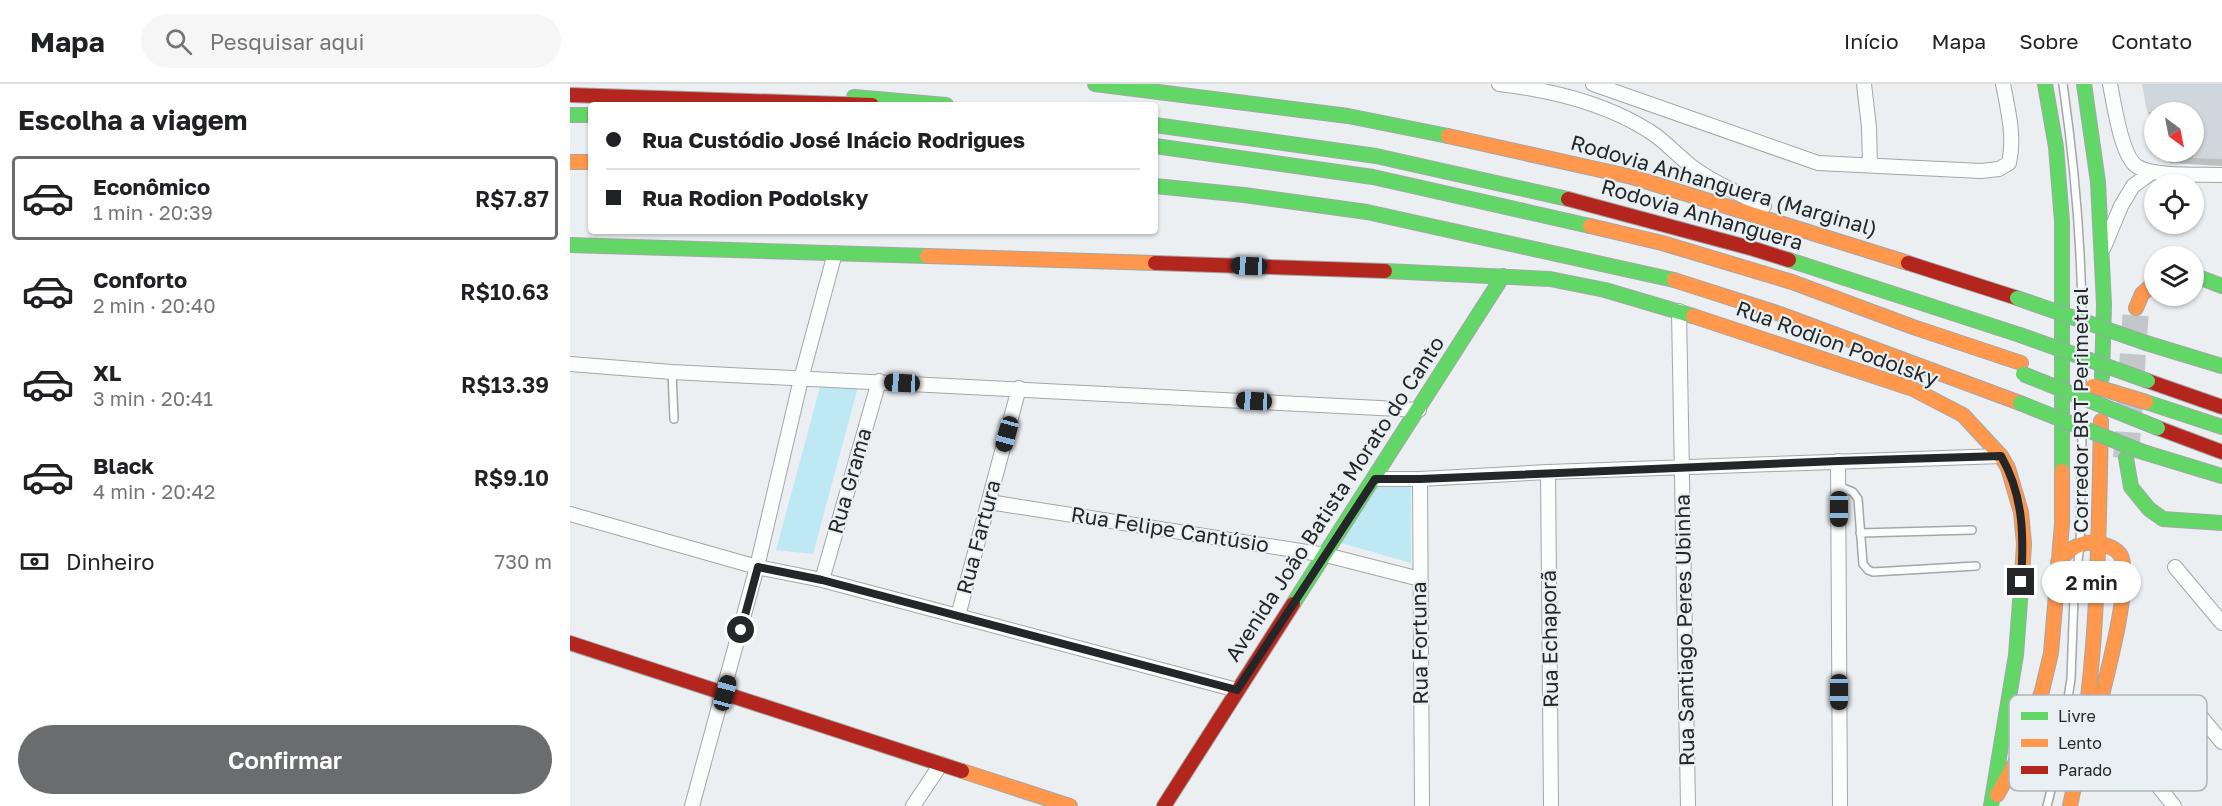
<!DOCTYPE html>
<html lang="pt">
<meta charset="utf-8">
<style>
:root{--surface:#fff;--page:#f6f6f6;--text:#202124;--muted:#757577;--line:#e0e0e0;--accent:#6a6c6e}
body{margin:0;font-family:"Golos Text",sans-serif;background:var(--page);color:var(--text);height:100vh;display:flex;flex-direction:column;font-size:22px;white-space:nowrap}
*{box-sizing:border-box;margin:0}
p{font-size:20px;color:var(--muted)}
.icon{flex:none;width:33px;height:33px;fill:none;stroke:currentColor;stroke-width:2;stroke-linecap:round;stroke-linejoin:round}
.map{position:relative;flex:1;overflow:hidden}
.side{display:flex;flex-direction:column;background:var(--surface);width:570px}
.side>*{flex:none}
.top-card{position:absolute;left:18px;top:18px;width:570px;height:132px;border-radius:6px;box-shadow:0 2px 4px #0004;display:grid;align-content:center;height:132px;padding:0 18px;background:var(--surface)}
.needle{width:39px;rotate:148deg}
.controls{position:absolute;left:1574px;top:18px;display:grid;gap:12px}
.controls a{display:grid;place-items:center;width:60px;height:60px;border-radius:50%;background:var(--surface);box-shadow:0 2px 4px #0004;font-size:30px}
.end{position:absolute;width:27px;height:27px;margin:-14px;border:8px solid #242627;background:#fff;box-shadow:0 0 0 3px #fff}
.from{border-radius:50%}
.bubble{position:absolute;height:42px;border-radius:21px;background:var(--surface);box-shadow:0 2px 4px #0004;font-size:20px;font-weight:600;line-height:42px;text-align:center}
.car{position:absolute;width:18px;height:36px;margin:-18px -9px;border-radius:8px;box-shadow:0 0 4px 2px #0007;background:linear-gradient(#222 24%,#8ab4d8 0 40%,#222 0 76%,#8ab4d8 0 86%,#222 0)}
.top-card b{display:flex;align-items:center;gap:21px;height:57px;font-size:22px}
.top-card b+b{border-top:2px solid var(--line)}
.top-card i{width:15px;height:15px;background:var(--text)}
ul{padding:0;list-style:none}
li{display:flex;align-items:center;gap:18px;height:84px;margin:0 12px 9px;padding:0 6px;border:3px solid transparent;border-radius:6px}
li div{flex:1}
li b{display:block;font-size:22px}
li em{font-style:normal;font-weight:600}
li.selected{border-color:var(--accent)}
li>.icon{width:54px;height:54px;stroke-width:1.5}
h2{padding:0 18px;font-size:27px;line-height:72px}
.pay{display:flex;align-items:center;gap:15px;height:66px;padding:0 18px;font-size:22px}
.pay p{margin-inline-start:auto}
.action{display:flex;gap:12px;margin-top:auto;padding:12px 18px}
.action a{flex:1;height:69px;border-radius:36px;background:var(--accent);color:#fff;font-size:24px;font-weight:600;line-height:69px;text-align:center}
header{display:flex;align-items:center;gap:36px;box-sizing:border-box;height:84px;padding:0 30px;background:var(--surface);border-bottom:2px solid var(--line)}
header strong{font-size:28px}
nav{display:flex;gap:33px;margin-inline-start:auto;font-size:21px}
.search{width:420px;height:54px;background:var(--page);display:flex;align-items:center;gap:15px;box-sizing:border-box;padding:0 21px;border-radius:33px;color:var(--muted);font-size:22px}
main{display:flex;flex:1;min-height:0}
.map>svg:first-child{display:block}
.green{fill:#bfe8f5}
.shadow{fill:#0003}
.building{fill:#d0d7dc}
.lines{fill:none;stroke-linecap:round;stroke-linejoin:round}
.highway-tunnel{stroke:#c3c7c9;stroke-width:26;stroke-dasharray:26 13;stroke-linecap:butt}
.lane-casing{stroke:#a4a6a7;stroke-width:10}
.street-casing{stroke:#a4a6a7;stroke-width:16}
.fast-casing{stroke:#a4a6a7;stroke-width:16}
.slow-casing{stroke:#a4a6a7;stroke-width:16}
.jam-casing{stroke:#a4a6a7;stroke-width:16}
.lane{stroke:#fcfdfd;stroke-width:7}
.street{stroke:#fcfdfd;stroke-width:14}
.fast{stroke:#63d668;stroke-width:14}
.slow{stroke:#ff974d;stroke-width:14}
.jam{stroke:#b3261e;stroke-width:14}
.fast-bridge-casing{stroke:#98a8a9;stroke-width:16;stroke-linecap:butt}
.slow-bridge-casing{stroke:#98a8a9;stroke-width:16;stroke-linecap:butt}
.fast-bridge{stroke:#63d668;stroke-width:14}
.slow-bridge{stroke:#ff974d;stroke-width:14}
.route{stroke:#242627;stroke-width:8}
.labels{text-anchor:middle;stroke-width:4.5;stroke-linejoin:round;paint-order:stroke}
.street-label{font-size:21px;fill:#242627;stroke:#e9f0f3}
.key{fill:#e9f0f3;stroke:#aeb3b6;stroke-width:1.5}
.key-label{font-size:16px;fill:#242627}
</style>
<header>
<strong>Mapa</strong>
<div class="search"><svg class="icon" aria-label="search" viewBox="0 0 24 24"><circle cx="10" cy="10" r="6"/><path d="M15 15l6 6"/></svg>Pesquisar aqui</div>
<nav><a>Início</a><a>Mapa</a><a>Sobre</a><a>Contato</a></nav>
</header>
<main>
<section class="side">
<h2>Escolha a viagem</h2>
<ul>
<li class="selected"><svg class="icon" aria-label="car" viewBox="0 0 24 24"><path d="M5 17H2v-5l4-1 3-4h7l3 4 3 1v5h-3M9 17h6M6 11h13"/><circle cx="7" cy="17" r="2"/><circle cx="17" cy="17" r="2"/></svg><div><b>Econômico</b><p>1 min · 20:39</p></div><em>R$7.87</em></li>
<li><svg class="icon" aria-label="car" viewBox="0 0 24 24"><path d="M5 17H2v-5l4-1 3-4h7l3 4 3 1v5h-3M9 17h6M6 11h13"/><circle cx="7" cy="17" r="2"/><circle cx="17" cy="17" r="2"/></svg><div><b>Conforto</b><p>2 min · 20:40</p></div><em>R$10.63</em></li>
<li><svg class="icon" aria-label="car" viewBox="0 0 24 24"><path d="M5 17H2v-5l4-1 3-4h7l3 4 3 1v5h-3M9 17h6M6 11h13"/><circle cx="7" cy="17" r="2"/><circle cx="17" cy="17" r="2"/></svg><div><b>XL</b><p>3 min · 20:41</p></div><em>R$13.39</em></li>
<li><svg class="icon" aria-label="car" viewBox="0 0 24 24"><path d="M5 17H2v-5l4-1 3-4h7l3 4 3 1v5h-3M9 17h6M6 11h13"/><circle cx="7" cy="17" r="2"/><circle cx="17" cy="17" r="2"/></svg><div><b>Black</b><p>4 min · 20:42</p></div><em>R$9.10</em></li>
</ul>
<div class="pay"><svg class="icon" aria-label="cash" viewBox="0 0 24 24"><path d="M3 7h18v10H3z"/><circle cx="12" cy="12" r="2"/></svg>Dinheiro<p>730 m</p></div>
<div class="action"><a>Confirmar</a></div>
</section>
<div class="map">
<svg width="1652" height="722" viewBox="0 0 1652 722">
<rect width="100%" height="100%" fill="#ebeff1"/>
<path class="green" d="M250 303H288L243 470 206 466Z
M841 400V479L771 459 808 401Z"/>
<path class="shadow" d="M1573 0H1652V82L1600 79 1586 70 1585 68H1623V28H1584V61Z"/>
<path class="building" d="M1572 0H1652V75L1623 74V28H1577Z"/>
<g class="lines">
<path class="highway-tunnel" d="M1556 374 1566 224"/>
<g class="lane-casing">
<path id="lane" d="M1493 0C1504 77 1511 153 1512 230
M1512 242V266
M1512 278V305
M102 288 104 335
M1268 402 1283 408 1288 415 1293 480 1298 486 1303 488 1406 482
M1290 449 1402 446
M1477 722 1488 678 1501 595 1504 512 1510 460 1512 350"/>
</g>
<g class="street-casing">
<path id="street" d="M929 0C980 6 1035 19 1079 47 1096 57 1109 74 1125 85 1147 101 1171 110 1194 122
M1023 0 1248 79 1411 87 1429 85 1439 79C1445 53 1438 26 1433 0
M1294 0 1299 43 1300 80
M1540 0C1544 19 1551 74 1568 83 1585 93 1631 90 1652 91
M1534 163 1551 122 1563 102 1582 88
M1109 227 1118 722
M0 280 102 288 849 326
M1268 377 1270 722
M978 388 981 722
M805 395H850L978 388 1431 372
M850 395 852 722
M419 418 756 471 850 495
M0 430 187 483 252 496 667 606
M1605 483 1652 539
M252 496 309 297
M388 532 449 304
M1625 626 1652 658
M1569 678 1604 722
M122 722 187 483 231 295 265 169
M343 722 371 680"/>
</g>
<g class="fast-casing">
<path id="fast" d="M525 0 778 32 878 52
M1475 0 1486 63 1492 137V387
M1514 0 1528 98 1534 221 1532 293
M284 13 376 21
M0 31H21
M585 41 806 72 998 115
M585 62 803 93 1020 142
M585 102 674 111 797 128 1104 196
M0 161 357 172
M1219 176 1450 251
M815 187 980 195 1035 206 1123 232
M1623 191 1652 202
M1576 259 1652 282
M1576 318 1652 343
M1573 368 1652 392
M1556 374 1561 403 1579 425 1593 435 1652 439
M723 520 933 192
M1421 722 1446 571 1452 491"/>
</g>
<g class="slow-casing">
<path id="slow" d="M878 52 1062 93 1338 179
M0 78H21
M1020 142 1092 159 1222 198 1343 243 1451 279
M357 172 585 179
M1104 196 1210 230 1450 319
M1566 224 1572 210 1584 199
M1123 232 1343 305 1393 331 1431 372 1438 384 1451 428 1454 460 1452 491
M1488 478C1498 466 1511 456 1527 459 1536 461 1547 464 1551 472 1563 498 1535 597 1528 627
M392 687 500 722
M1427 711 1449 672 1472 607 1481 569 1492 440V387
M1500 722C1529 592 1528 469 1531 337"/>
</g>
<g class="jam-casing">
<path id="jam" d="M0 11 302 21
M998 115 1184 165 1219 176
M585 179 815 187
M1338 179 1447 214
M1578 297 1652 323
M1588 344 1652 368
M0 559 392 687
M594 722 723 520"/>
</g>
<use href="#lane" class="lane"/>
<use href="#street" class="street"/>
<use href="#fast" class="fast"/>
<use href="#slow" class="slow"/>
<use href="#jam" class="jam"/>
<g class="fast-bridge-casing">
<path id="fast-bridge" d="M1447 214 1576 259
M1450 251 1578 297
M1453 290 1588 344
M1450 319 1573 368"/>
</g>
<g class="slow-bridge-casing">
<path id="slow-bridge" d="M1523 302 1576 318"/>
</g>
<use href="#fast-bridge" class="fast-bridge"/>
<use href="#slow-bridge" class="slow-bridge"/>
</g>
<g class="lines">
<path class="route" d="M171 546 188 483 252 496 667 606 805 395H850L1268 377 1431 372C1454 412 1454 454 1451 498"/>
</g>
<g class="labels">
<g class="street-label">
<text transform="translate(1154 102) rotate(16)" y="7">Rodovia Anhanguera (Marginal)</text>
<text transform="translate(1132 131) rotate(16)" y="7">Rodovia Anhanguera</text>
<text transform="translate(1267 260) rotate(20)" y="7">Rua Rodion Podolsky</text>
<text transform="translate(1511 326) rotate(-90)" y="7">Corredor BRT Perimetral</text>
<text transform="translate(280 397) rotate(-74)" y="7">Rua Grama</text>
<text transform="translate(765 415) rotate(-57)" y="7">Avenida João Batista Morato do Canto</text>
<text transform="translate(600 446) rotate(9)" y="7">Rua Felipe Cantúsio</text>
<text transform="translate(409 453) rotate(-75)" y="7">Rua Fartura</text>
<text transform="translate(1115 546) rotate(-91)" y="7">Rua Santiago Peres Ubinha</text>
<text transform="translate(980 555) rotate(-91)" y="7">Rua Echaporã</text>
<text transform="translate(850 559) rotate(-91)" y="7">Rua Fortuna</text>
</g>
</g>
<rect x="1439" y="611" width="198" height="96" rx="9" class="key"/>
<rect x="1451" y="628" width="27" height="8" fill="#63d668"/>
<rect x="1451" y="655" width="27" height="8" fill="#ff974d"/>
<rect x="1451" y="682" width="27" height="8" fill="#b3261e"/>
<g class="key-label">
<text x="1488" y="638">Livre</text>
<text x="1488" y="665">Lento</text>
<text x="1488" y="692">Parado</text>
</g>
</svg>
<div class="controls">
<a><svg class="needle" viewBox="-14 -14 28 28"><path d="M0-13l5 13h-10z" fill="#e53935"/><path d="M0 13l5-13h-10z" fill="#757577"/></svg></a>
<a><svg class="icon" aria-label="locate" viewBox="0 0 24 24"><circle cx="12" cy="12" r="6"/><path d="M12 2v4M12 18v4M2 12h4M18 12h4"/></svg></a>
<a><svg class="icon" aria-label="layers" viewBox="0 0 24 24"><path d="M12 4l9 5-9 5-9-5zM3 14l9 5 9-5"/></svg></a>
</div>
<i class="end from" style="left:171px;top:546px"></i>
<i class="end" style="left:1451px;top:498px"></i>
<div class="bubble" style="left:1472px;top:477px;width:99px">2 min</div>
<i class="car" style="left:679px;top:182px;rotate:272deg"></i>
<i class="car" style="left:332px;top:299px;rotate:273deg"></i>
<i class="car" style="left:684px;top:317px;rotate:273deg"></i>
<i class="car" style="left:437px;top:350px;rotate:195deg"></i>
<i class="car" style="left:1269px;top:425px;rotate:180deg"></i>
<i class="car" style="left:1269px;top:608px;rotate:180deg"></i>
<i class="car" style="left:155px;top:609px;rotate:15deg"></i>
<div class="top-card">
<b><i class="from"></i>Rua Custódio José Inácio Rodrigues</b>
<b><i></i>Rua Rodion Podolsky</b>
</div>
</div>
</main>
